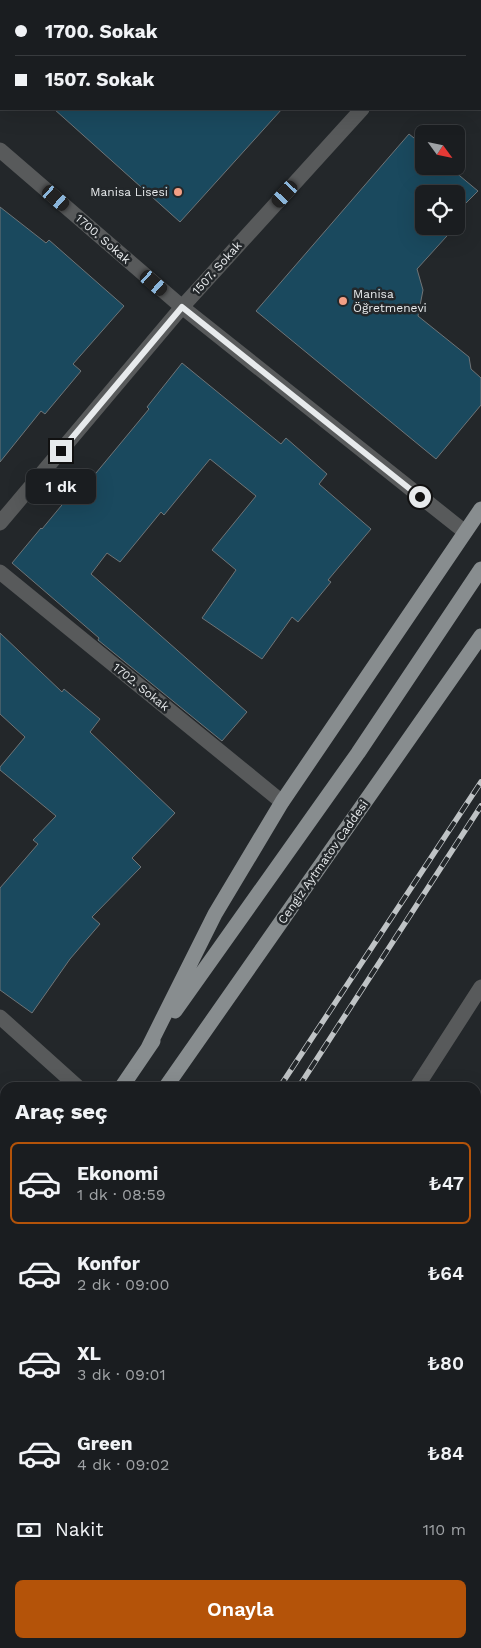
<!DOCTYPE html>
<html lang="tr">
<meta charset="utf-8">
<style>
:root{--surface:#1a1d20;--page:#272a2d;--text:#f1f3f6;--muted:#9fa2a5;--line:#383b3e;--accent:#b45309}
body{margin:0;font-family:"Work Sans",sans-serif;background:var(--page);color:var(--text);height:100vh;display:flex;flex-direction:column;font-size:19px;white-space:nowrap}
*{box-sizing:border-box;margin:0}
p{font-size:16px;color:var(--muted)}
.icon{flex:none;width:28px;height:28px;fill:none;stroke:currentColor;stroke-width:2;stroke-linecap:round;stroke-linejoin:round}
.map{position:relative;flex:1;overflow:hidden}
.details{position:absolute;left:0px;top:1082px;width:481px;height:566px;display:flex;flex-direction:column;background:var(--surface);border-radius:15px 15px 0 0;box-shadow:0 5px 20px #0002,0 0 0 1px var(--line)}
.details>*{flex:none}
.top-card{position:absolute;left:0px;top:0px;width:481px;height:110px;box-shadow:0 5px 20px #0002,0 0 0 1px var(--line);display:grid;align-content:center;height:110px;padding:0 15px;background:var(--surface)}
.needle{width:32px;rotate:123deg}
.controls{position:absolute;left:415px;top:125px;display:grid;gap:10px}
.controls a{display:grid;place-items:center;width:50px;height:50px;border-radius:8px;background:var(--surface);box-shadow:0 5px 20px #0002,0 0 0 1px var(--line);font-size:25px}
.end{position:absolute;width:22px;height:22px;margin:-11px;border:6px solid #e7eaec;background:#111;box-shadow:0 0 0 2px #111}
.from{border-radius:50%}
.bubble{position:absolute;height:35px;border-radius:8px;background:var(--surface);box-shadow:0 5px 20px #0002,0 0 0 1px var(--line);font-size:16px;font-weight:600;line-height:35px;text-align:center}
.car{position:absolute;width:15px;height:30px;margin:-15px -8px;border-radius:6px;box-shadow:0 0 4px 1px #0007;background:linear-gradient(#222 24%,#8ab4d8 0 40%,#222 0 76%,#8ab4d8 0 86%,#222 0)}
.top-card b{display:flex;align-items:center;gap:18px;height:48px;font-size:19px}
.top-card b+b{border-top:1px solid var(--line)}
.top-card i{width:12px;height:12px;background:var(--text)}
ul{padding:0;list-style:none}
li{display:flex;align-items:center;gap:15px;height:82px;margin:0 10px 8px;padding:0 5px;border:2px solid transparent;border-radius:8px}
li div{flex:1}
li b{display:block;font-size:19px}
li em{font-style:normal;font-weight:600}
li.current{border-color:var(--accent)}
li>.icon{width:45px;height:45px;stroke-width:1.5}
h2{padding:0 15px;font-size:22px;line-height:60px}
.pay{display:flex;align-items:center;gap:12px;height:55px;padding:0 15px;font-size:19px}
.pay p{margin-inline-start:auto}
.cta{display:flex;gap:10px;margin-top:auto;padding:10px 15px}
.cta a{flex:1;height:58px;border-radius:8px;background:var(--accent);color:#fff;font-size:20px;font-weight:600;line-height:58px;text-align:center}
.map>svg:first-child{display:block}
.building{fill:#1a495e;stroke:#6f7477}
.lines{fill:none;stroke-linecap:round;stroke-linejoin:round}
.minor{stroke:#585a5b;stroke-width:15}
.major{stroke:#888d8f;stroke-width:15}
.rail-casing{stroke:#bfc3c5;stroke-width:5.5}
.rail{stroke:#23272a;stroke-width:4;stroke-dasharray:11;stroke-linecap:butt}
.route{stroke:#e7eaec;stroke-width:6}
.poi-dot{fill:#f39f85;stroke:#23272a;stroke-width:2}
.labels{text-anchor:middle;stroke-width:5;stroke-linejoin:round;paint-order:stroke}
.poi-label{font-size:12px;fill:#e7eaec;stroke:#23272a;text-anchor:end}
.street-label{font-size:12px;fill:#e7eaec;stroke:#23272a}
</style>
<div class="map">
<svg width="481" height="1648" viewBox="0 0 481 1648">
<rect width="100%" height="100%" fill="#23272a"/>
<path class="building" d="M54 109H282L180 222Z
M409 134 424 146V166H448L478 191 456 213V194H424V226H456L417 269 423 290 418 316 469 357 471 369 481 378V405L436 459 256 311Z
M0 207 46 243 49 240 124 306 73 364 81 371 45 414 41 411 0 462Z
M182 363 281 444 286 438 327 474 319 484 371 529 328 580 331 582 298 622 292 617 262 659 202 618 236 570 212 550 256 496 210 459 164 515 161 512 120 562 107 553 91 574 247 712 222 741 98 640 99 638 12 563 41 528 42 529 86 476 91 479 149 409 147 407Z
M0 633 62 692 64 689 100 719 90 732 175 813 132 858 141 867 92 917 100 924 70 959 32 1013 0 990V888L38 844 33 840 56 816 0 770V767L25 737 0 714Z"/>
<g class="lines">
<path class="minor" d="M0 150 182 307 465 532
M0 523 182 307 362 109
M0 572 282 802
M0 1017 79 1088
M416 1088 481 987
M476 1292 481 1285
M476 1461 481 1462
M363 1644 390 1648
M78 1648 81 1644"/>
<path class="major" d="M378 0 379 1
M420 0 421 1
M480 56 481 57
M480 101 481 102
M175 1011 358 753 481 569
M148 1048 215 914 282 802 481 509
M121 1088 153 1041
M165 1088 481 636
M0 1264 5 1257
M0 1323 5 1316"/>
<g class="rail-casing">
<path id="rail" d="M279 1088 481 782
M298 1088 481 806
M0 1508 5 1500
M0 1545 5 1537"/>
</g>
<use href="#rail" class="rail"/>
</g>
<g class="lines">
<path class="route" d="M61 451 182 307 420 497"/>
</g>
<g class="poi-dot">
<circle cx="178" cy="192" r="5"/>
<circle cx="343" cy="301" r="5"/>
</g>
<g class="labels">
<g class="poi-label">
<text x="168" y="196">Manisa Lisesi</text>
<text x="353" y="298" text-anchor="start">Manisa<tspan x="353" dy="14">Öğretmenevi</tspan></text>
</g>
<g class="street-label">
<text transform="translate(103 239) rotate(41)" y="4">1700. Sokak</text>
<text transform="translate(217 268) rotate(-48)" y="4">1507. Sokak</text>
<text transform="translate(141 687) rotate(39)" y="4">1702. Sokak</text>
<text transform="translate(323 862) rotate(-55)" y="4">Cengiz Aytmatov Caddesi</text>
</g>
</g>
</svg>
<div class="controls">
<a><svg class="needle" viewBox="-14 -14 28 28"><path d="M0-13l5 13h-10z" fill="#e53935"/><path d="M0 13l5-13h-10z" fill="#9fa2a5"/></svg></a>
<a><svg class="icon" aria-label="locate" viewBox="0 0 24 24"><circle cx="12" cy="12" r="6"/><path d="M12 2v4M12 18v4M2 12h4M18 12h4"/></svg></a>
</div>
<i class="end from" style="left:420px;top:497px"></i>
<i class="end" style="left:61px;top:451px"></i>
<div class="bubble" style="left:26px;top:469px;width:70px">1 dk</div>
<i class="car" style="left:285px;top:194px;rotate:222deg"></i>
<i class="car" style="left:56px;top:198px;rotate:131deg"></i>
<i class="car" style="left:154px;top:283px;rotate:131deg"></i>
<div class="top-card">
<b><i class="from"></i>1700. Sokak</b>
<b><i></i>1507. Sokak</b>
</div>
<section class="details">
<h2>Araç seç</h2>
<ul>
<li class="current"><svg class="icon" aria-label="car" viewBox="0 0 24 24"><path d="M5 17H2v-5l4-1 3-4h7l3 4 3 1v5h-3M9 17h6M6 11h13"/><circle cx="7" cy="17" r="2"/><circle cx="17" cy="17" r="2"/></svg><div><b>Ekonomi</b><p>1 dk · 08:59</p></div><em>₺47</em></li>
<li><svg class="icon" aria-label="car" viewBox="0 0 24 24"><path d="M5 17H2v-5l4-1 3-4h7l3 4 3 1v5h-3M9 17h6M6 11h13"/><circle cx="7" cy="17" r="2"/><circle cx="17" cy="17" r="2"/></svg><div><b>Konfor</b><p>2 dk · 09:00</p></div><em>₺64</em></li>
<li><svg class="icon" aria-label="car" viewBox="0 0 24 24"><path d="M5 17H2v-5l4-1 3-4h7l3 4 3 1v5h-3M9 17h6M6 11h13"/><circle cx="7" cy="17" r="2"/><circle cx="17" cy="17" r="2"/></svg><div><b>XL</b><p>3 dk · 09:01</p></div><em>₺80</em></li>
<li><svg class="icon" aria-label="car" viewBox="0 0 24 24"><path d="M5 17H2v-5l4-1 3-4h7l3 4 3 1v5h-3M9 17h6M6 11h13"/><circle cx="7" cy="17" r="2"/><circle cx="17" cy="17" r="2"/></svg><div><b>Green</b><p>4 dk · 09:02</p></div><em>₺84</em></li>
</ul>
<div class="pay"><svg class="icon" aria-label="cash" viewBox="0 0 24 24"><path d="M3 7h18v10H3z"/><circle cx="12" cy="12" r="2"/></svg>Nakit<p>110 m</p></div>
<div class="cta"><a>Onayla</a></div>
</section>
</div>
